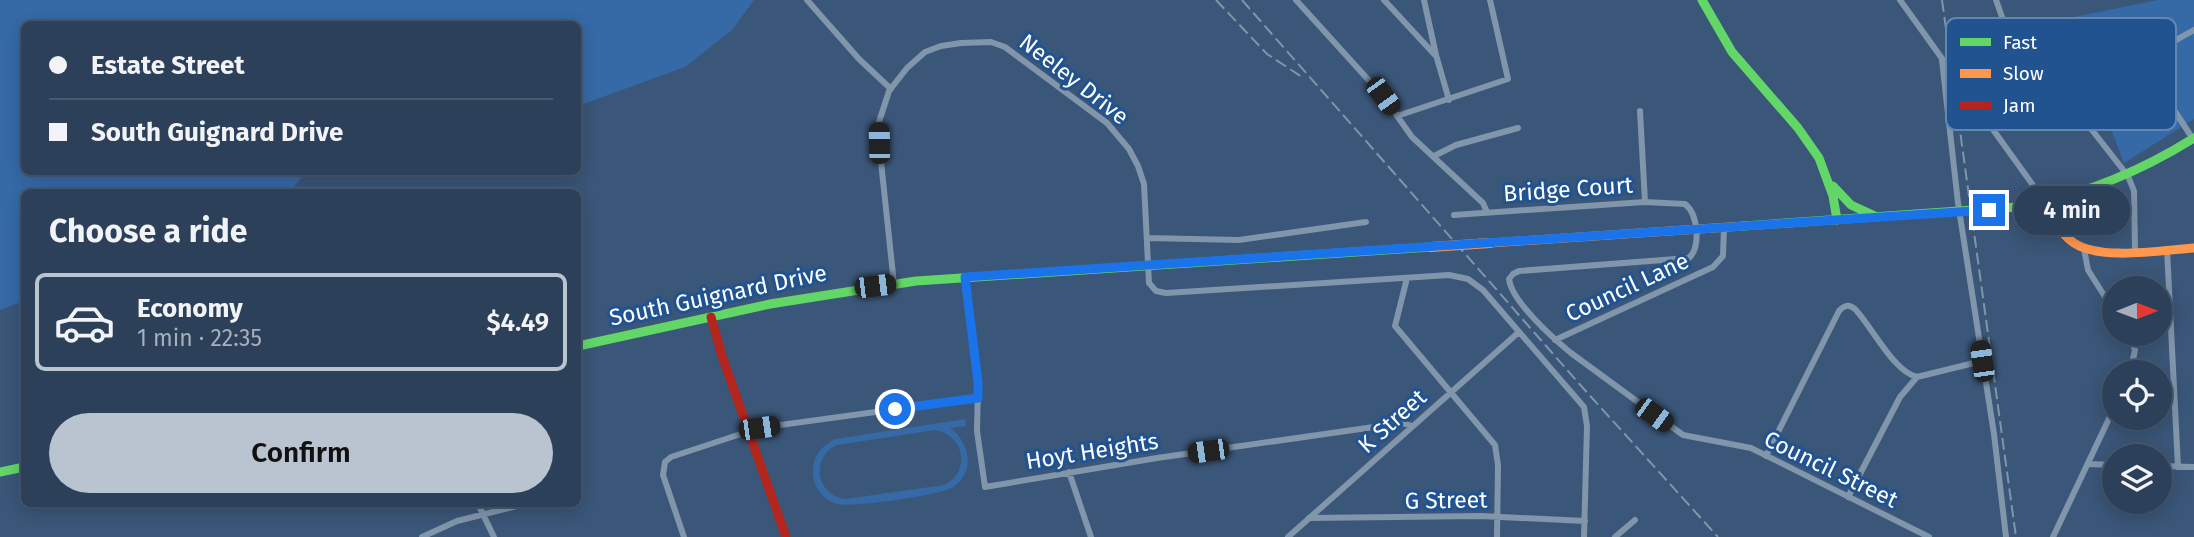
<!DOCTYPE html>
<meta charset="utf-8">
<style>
:root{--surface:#2c405a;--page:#384b63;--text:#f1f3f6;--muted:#a6afbb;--line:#485970;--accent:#bac4d0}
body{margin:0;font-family:"Fira Sans",sans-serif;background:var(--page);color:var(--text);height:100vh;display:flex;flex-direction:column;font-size:26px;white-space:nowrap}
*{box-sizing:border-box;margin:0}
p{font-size:23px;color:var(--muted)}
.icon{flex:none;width:38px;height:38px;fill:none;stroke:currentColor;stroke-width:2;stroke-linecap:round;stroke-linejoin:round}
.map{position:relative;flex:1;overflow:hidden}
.side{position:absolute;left:21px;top:189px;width:560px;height:318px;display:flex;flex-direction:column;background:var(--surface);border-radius:10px;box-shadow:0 4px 18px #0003,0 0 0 2px var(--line)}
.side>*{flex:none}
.top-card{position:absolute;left:21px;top:21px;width:560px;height:154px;border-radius:10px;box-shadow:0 4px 18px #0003,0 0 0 2px var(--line);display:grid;align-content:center;height:154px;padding:0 28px;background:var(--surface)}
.needle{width:46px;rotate:89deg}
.controls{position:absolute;left:2102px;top:276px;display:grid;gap:14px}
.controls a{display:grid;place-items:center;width:70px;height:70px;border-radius:50%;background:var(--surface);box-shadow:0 4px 18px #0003,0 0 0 2px var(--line);font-size:35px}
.end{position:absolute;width:32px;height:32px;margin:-16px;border:9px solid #1a73e8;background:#fff;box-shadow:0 0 0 4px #fff}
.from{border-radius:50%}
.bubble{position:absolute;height:49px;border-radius:24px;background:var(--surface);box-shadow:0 4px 18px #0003,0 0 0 2px var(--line);font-size:23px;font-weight:600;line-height:49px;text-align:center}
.car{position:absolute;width:21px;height:42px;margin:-21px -10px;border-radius:9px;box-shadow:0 0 5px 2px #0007;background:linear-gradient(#222 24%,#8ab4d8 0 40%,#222 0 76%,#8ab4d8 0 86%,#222 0)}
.top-card b{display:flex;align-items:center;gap:24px;height:66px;font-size:26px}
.top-card b+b{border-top:2px solid var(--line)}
.top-card i{width:18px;height:18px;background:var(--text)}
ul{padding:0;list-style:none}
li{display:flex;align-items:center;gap:21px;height:98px;margin:0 14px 10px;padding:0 14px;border:4px solid transparent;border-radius:10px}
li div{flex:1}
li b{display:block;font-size:26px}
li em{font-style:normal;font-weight:600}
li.selected{border-color:var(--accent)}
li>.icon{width:63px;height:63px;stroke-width:1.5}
h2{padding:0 28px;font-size:32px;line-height:84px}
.cta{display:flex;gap:14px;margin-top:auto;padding:14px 28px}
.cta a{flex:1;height:80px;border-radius:42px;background:var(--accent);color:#111;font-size:28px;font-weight:600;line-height:80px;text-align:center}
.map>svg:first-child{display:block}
.green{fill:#356aa7;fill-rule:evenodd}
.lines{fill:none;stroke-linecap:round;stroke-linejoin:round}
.street{stroke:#8195ab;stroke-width:6}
.fast{stroke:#63d668;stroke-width:9}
.slow{stroke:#ff974d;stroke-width:9}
.jam{stroke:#b3261e;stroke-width:9}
.rail{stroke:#8194aa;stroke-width:2;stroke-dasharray:12 5;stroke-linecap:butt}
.slow-bridge{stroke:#ff974d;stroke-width:10}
.route{stroke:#1a73e8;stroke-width:9}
.labels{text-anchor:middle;stroke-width:6;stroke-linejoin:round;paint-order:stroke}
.street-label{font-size:23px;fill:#fff;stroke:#215391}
.key{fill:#215391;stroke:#6487b2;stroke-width:2}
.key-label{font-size:19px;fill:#fff}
</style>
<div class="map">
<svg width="2194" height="537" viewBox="0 0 2194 537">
<rect width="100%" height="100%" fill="#3a5678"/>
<path class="green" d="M0 0H754L732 30 685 67 578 106V24H24V172H306L290 192H24V301L0 310Z
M2158 0H2194V119L2124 163 2069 18Z
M965 419 966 426 950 428C970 442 976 472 953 487 942 495 851 508 837 504 823 500 813 487 813 472 812 457 821 446 835 439ZM935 430C965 435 971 472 944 485L845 499C816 495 810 458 837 445Z"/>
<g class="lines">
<path class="street" d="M807 0 859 59 891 89
M1296 0 1383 96 1412 137 1483 203 1487 212
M1384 0 1435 55
M1424 0 1436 55 1449 100
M1900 0 2045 202
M1996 0 2007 31 2092 130 2128 176 2134 191 2135 250
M1942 60 1958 203 1994 434 2006 537
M1640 111 1645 202
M1397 116 1508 79 1490 0
M2193 139 2155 81C2144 53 2175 41 2194 30
M1434 156 1456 145 1518 128
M1454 215 1645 202 1685 204C1698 214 1701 247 1689 258L1519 271 1513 274 1509 279C1511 301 1554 339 1571 353L1683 435 1751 448 1929 537
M1148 238 1239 240 1366 222
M2084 249 2088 270 2114 311
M2167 249 2178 467
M965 277 978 387 977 431 985 487 1157 458 1402 423 1412 426
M1407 278 1395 326 1495 445 1498 465 1497 537
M894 284 879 143V122L889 91 907 68 925 52 941 46 961 43 991 42 1005 47 1107 123 1129 149 1138 166 1144 184 1149 283 1156 291 1166 293 1449 275 1468 279 1483 290 1584 407 1587 426 1584 537
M2129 334 2135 350 2130 373
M1555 340 1713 267 1723 256 1724 228
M1766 456 1839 311C1844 305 1849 304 1855 309 1872 327 1894 372 1917 377
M2088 464 2114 465
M2160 466 2194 467
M1069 472 1091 537
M1848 497 1900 397 1917 377 1982 361
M478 504 494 537
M1309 518 1481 516 1585 521
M422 537 457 521 525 504
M684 537 663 475 665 462 671 457 759 428 978 398
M1288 537 1519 332
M1615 537 1635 520
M2053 537 2114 408"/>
<path class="fast" d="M1702 0 1732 52 1798 128 1819 158 1833 196 1837 220
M1833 186 1851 205 1875 216
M1744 226 2017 207C2082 196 2138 173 2194 138
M578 346 770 304 916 281 1431 247
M0 472 24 467"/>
<path class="slow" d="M2045 202C2053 216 2060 234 2074 243 2101 261 2162 250 2194 248
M1490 243 1744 226"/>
<path class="jam" d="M711 317 722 356 786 537"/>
<path class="rail" d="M1216 0 1267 54 1302 77
M1242 0 1583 388 1718 537
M1942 0 2016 537"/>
<path class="slow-bridge" d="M1431 247 1490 243"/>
</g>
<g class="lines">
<path class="route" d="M895 409 978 398V382L965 277 1989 210"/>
</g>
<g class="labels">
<g class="street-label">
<text transform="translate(1074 79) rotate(38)" y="8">Neeley Drive</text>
<text transform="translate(1568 189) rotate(-4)" y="8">Bridge Court</text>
<text transform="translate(1627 287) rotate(-25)" y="8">Council Lane</text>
<text transform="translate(718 295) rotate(-12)" y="8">South Guignard Drive</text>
<text transform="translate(1392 421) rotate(-42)" y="8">K Street</text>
<text transform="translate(1092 451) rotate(-9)" y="8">Hoyt Heights</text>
<text transform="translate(1831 469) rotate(26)" y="8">Council Street</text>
<text transform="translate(1446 500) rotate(-1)" y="8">G Street</text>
</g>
</g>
<rect x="1946" y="18" width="230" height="112" rx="10" class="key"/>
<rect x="1960" y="38" width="31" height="8" fill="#63d668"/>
<rect x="1960" y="69" width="31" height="9" fill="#ff974d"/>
<rect x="1960" y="101" width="31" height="8" fill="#b3261e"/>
<g class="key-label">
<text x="2003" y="49">Fast</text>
<text x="2003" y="80">Slow</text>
<text x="2003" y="112">Jam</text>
</g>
</svg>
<div class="controls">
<a><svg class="needle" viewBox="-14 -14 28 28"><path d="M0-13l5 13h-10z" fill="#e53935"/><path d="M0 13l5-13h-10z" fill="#a6afbb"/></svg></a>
<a><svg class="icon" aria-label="locate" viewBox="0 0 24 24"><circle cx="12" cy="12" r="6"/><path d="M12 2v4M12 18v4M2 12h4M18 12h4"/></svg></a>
<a><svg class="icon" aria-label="layers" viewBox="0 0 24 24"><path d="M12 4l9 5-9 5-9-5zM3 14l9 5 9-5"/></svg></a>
</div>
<i class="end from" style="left:895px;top:409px"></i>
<i class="end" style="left:1989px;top:210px"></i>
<div class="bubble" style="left:2014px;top:186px;width:116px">4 min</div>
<i class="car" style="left:1383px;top:96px;rotate:144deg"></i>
<i class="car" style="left:879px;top:143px;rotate:359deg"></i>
<i class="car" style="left:875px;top:286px;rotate:83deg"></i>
<i class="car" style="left:1982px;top:361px;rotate:352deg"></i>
<i class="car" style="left:1654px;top:415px;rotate:126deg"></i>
<i class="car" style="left:759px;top:428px;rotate:82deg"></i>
<i class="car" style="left:1208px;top:451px;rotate:262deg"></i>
<div class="top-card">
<b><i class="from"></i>Estate Street</b>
<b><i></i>South Guignard Drive</b>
</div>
<section class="side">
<h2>Choose a ride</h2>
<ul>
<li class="selected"><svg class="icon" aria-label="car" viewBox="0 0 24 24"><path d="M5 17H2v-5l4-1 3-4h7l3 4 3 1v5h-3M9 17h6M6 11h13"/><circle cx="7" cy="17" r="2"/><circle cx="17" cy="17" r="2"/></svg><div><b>Economy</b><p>1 min · 22:35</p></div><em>$4.49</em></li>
</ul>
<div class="cta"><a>Confirm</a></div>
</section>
</div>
